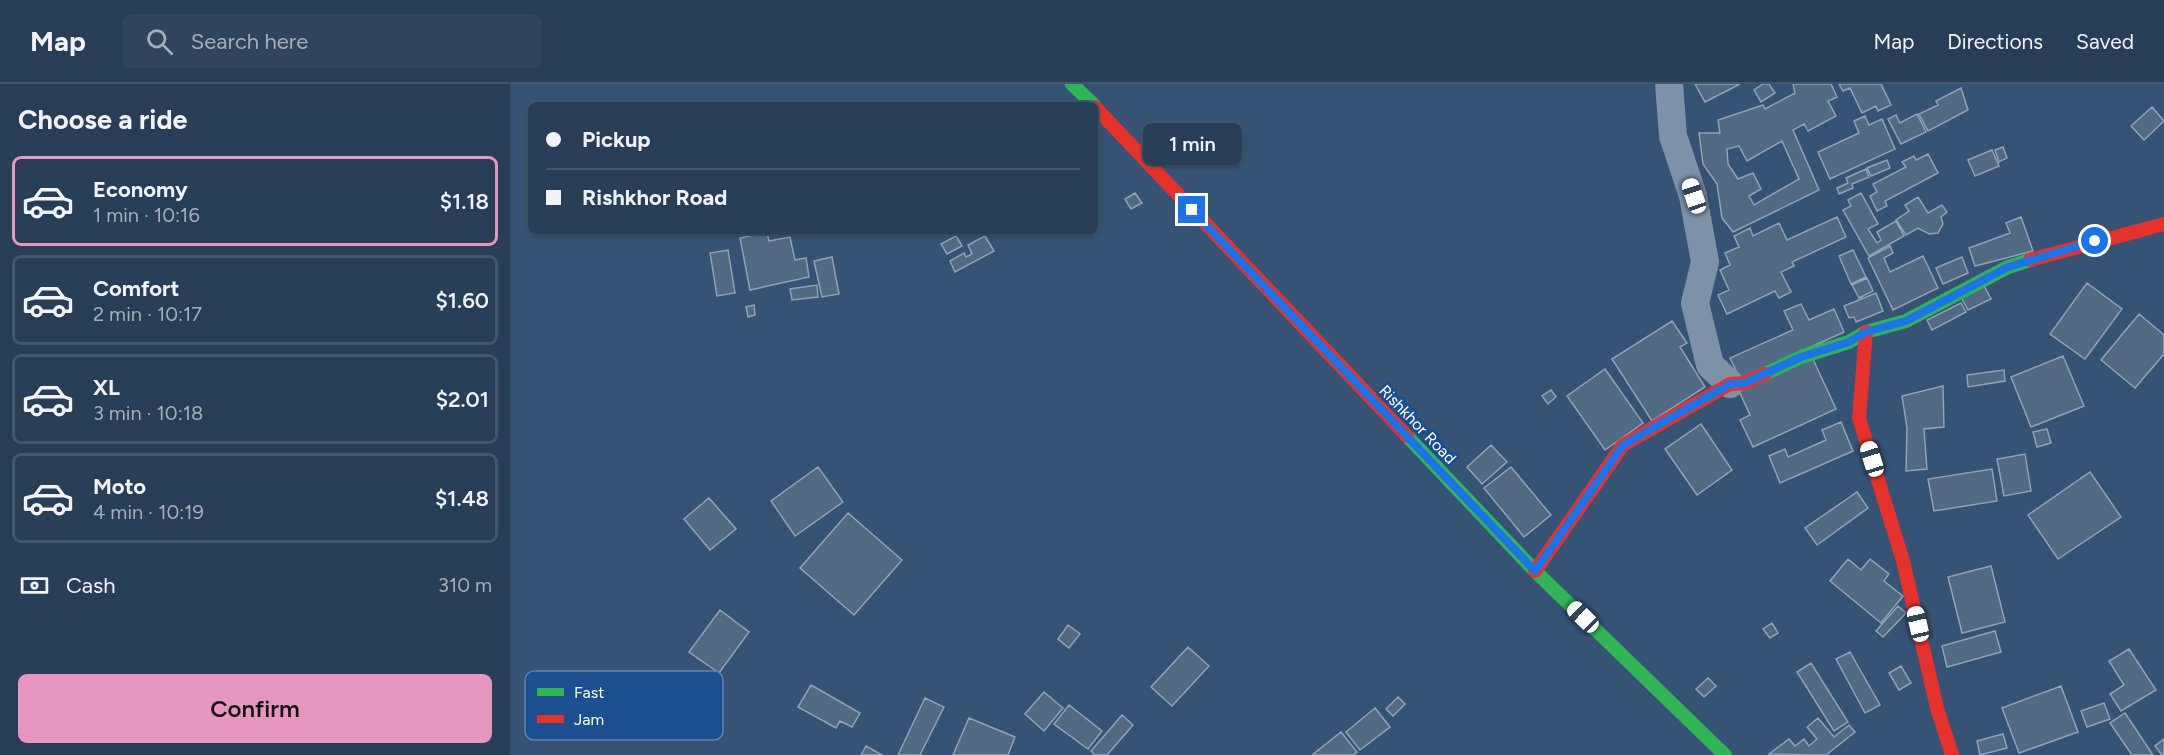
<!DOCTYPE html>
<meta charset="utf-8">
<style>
:root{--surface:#283e57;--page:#30455d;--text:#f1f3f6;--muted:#a5aeba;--line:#44576d;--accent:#e797bd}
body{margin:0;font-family:Figtree,sans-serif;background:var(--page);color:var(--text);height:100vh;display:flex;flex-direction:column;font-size:22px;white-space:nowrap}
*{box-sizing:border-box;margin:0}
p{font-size:20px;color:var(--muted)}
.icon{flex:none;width:33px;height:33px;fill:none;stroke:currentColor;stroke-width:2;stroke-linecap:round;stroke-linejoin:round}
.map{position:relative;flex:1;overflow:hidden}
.details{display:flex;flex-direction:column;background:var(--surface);width:510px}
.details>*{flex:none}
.guide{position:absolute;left:18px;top:18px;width:570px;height:132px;border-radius:9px;box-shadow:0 2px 4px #0004,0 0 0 2px var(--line);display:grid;align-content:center;height:132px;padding:0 18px;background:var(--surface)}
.end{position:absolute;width:27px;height:27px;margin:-14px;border:8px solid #1a73e8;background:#fff;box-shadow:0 0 0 3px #fff}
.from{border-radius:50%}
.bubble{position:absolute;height:42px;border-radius:9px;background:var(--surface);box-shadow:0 2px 4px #0004,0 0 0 2px var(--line);font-size:20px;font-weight:600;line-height:42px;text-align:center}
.car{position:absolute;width:18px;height:36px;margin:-18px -9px;border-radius:8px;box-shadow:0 0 4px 2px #0007;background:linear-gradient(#fff 24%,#345 0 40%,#fff 0 76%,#345 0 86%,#fff 0)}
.guide b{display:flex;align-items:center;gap:21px;height:57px;font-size:22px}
.guide b+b{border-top:2px solid var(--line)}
.guide i{width:15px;height:15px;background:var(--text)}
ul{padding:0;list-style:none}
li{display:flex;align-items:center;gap:18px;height:90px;margin:0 12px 9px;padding:0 6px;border:3px solid var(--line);border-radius:9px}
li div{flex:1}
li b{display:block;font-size:22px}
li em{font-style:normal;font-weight:600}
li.on{border-color:var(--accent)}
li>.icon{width:54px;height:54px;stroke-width:1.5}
h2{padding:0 18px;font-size:27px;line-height:72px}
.pay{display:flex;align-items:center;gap:15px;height:66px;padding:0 18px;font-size:22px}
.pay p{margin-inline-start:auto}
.cta{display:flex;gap:12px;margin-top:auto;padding:12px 18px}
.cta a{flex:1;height:69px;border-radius:9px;background:var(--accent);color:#111;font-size:24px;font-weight:600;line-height:69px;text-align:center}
header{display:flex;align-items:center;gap:36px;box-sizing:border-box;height:84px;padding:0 30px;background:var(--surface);border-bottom:2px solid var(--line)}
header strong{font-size:28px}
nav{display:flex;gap:33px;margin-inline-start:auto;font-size:21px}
.search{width:420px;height:54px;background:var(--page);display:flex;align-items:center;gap:15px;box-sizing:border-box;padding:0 21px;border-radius:9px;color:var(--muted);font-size:22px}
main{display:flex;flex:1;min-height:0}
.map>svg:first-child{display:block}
.building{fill:#526984;stroke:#92a2b6;stroke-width:1.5;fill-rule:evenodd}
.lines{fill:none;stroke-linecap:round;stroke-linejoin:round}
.street{stroke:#7d92a8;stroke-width:28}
.fast{stroke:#30b455;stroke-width:14}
.jam{stroke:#e5322d;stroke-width:14}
.route{stroke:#1a73e8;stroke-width:8}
.labels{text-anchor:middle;stroke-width:6;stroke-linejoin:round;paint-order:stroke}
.street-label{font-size:16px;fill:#fff;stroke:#1b4f8f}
.key{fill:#1b4f8f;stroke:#5f84b1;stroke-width:1.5}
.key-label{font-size:16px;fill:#fff}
</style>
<header>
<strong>Map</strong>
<div class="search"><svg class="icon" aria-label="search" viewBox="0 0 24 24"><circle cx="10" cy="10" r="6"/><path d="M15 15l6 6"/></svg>Search here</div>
<nav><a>Map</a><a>Directions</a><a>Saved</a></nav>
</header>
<main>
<section class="details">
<h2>Choose a ride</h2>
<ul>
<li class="on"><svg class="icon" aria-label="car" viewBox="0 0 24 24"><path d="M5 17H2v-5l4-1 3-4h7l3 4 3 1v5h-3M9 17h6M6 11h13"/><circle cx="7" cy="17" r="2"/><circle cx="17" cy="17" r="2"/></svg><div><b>Economy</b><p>1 min · 10:16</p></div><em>$1.18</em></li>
<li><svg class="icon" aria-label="car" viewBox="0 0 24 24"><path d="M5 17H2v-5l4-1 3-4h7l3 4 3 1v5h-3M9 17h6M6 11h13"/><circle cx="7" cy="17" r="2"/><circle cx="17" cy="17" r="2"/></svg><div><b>Comfort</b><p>2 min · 10:17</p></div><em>$1.60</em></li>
<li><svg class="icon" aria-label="car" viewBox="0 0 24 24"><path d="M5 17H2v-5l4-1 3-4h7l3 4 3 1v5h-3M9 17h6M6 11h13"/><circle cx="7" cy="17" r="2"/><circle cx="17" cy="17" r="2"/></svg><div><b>XL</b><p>3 min · 10:18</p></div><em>$2.01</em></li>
<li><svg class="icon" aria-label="car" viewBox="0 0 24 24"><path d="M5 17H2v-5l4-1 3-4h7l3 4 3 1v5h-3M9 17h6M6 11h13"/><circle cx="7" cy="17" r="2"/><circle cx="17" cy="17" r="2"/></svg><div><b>Moto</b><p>4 min · 10:19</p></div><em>$1.48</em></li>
</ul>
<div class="pay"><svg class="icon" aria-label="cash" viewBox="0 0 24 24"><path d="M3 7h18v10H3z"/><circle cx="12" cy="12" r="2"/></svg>Cash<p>310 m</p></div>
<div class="cta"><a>Confirm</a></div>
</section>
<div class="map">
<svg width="1654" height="671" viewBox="0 0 1654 671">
<rect width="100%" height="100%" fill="#365274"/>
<path class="building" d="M1185 0H1230L1195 18Z
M1253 0H1259L1265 9 1251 18 1244 6Z
M1321 0 1327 13 1318 17 1326 32 1298 47 1294 40 1283 46 1309 106 1223 148 1212 134 1207 100 1193 80 1189 49H1210L1208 36 1253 21 1255 25 1285 9 1283 0ZM1272 57 1289 95 1244 121 1239 112 1251 105 1243 89 1228 95 1218 80 1217 65 1229 62 1237 77Z
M1329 0H1371L1381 21 1368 27 1366 22 1352 29 1340 4 1333 7Z
M1451 4 1458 26 1418 47 1409 30 1428 21 1426 17Z
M1642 23 1654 37 1634 56 1621 42Z
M1407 30 1416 48 1391 60 1378 35 1386 31 1390 39Z
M1355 32 1359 41 1372 35 1385 65 1320 95 1308 68 1349 49 1344 37Z
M1493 63 1497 74 1489 78 1485 66Z
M1482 66 1489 82 1465 92 1458 76Z
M1418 70 1428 89 1375 117 1377 122 1367 127 1360 112 1367 108 1363 100 1396 83 1392 78 1404 72 1406 76Z
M1377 76 1380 84 1361 92 1357 84Z
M1356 85 1359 93 1342 100 1343 104 1329 110 1327 104 1338 99 1336 94Z
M625 109 632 119 621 125 615 115Z
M1351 109 1368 140 1358 145 1367 159 1371 156 1367 148 1386 137 1394 152 1359 172 1333 126 1341 122 1338 116Z
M1408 113 1418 129 1432 121 1437 128 1431 133 1433 140 1428 149 1419 150 1408 144 1396 151 1386 136 1399 127 1395 121Z
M1327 133 1336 153 1282 178 1284 182 1271 188 1281 208 1269 214 1265 207 1217 230 1208 211 1219 206 1210 186 1220 181 1215 169 1229 163 1224 152 1240 144 1243 152 1269 139 1277 156Z
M1511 133 1523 167 1465 182 1459 164 1500 149 1496 139Z
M257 148 259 157 280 153 285 176 296 174 299 193 240 206 230 154Z
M446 152 452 162 437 170 431 160Z
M475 152 484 167 445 188 440 177 454 169 456 173 462 170 458 161Z
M1380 162 1383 169 1374 174 1380 188 1413 172 1428 204 1383 226 1358 174Z
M218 166 225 209 207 212 200 169Z
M1343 166 1356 193 1341 200 1329 172Z
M322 173 329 210 312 213 304 177Z
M1452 173 1458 189 1433 200 1426 184Z
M1357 194 1363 207 1349 214 1342 201Z
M1577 199 1612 225 1575 275 1540 250Z
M1473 200 1481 215 1458 226 1450 211Z
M307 201 308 213 282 216 280 205Z
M1366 209 1373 227 1346 238 1344 233 1339 234 1334 222Z
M1451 219 1456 228 1422 246 1417 236Z
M1291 220 1299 236 1324 225 1334 248 1230 295 1220 274 1283 246 1274 227Z
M244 221 245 231 238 233 236 223Z
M1629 230 1654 251V270L1625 304 1591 276Z
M1162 237 1177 259 1170 263 1195 303 1142 337 1102 275Z
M1553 272 1574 322 1521 343 1501 293Z
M1302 273 1326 325 1243 363 1230 336 1240 331 1229 307Z
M1095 285 1133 339 1095 366 1057 312Z
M1494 286 1495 297 1458 303 1457 291Z
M1433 302 1434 343 1414 345 1417 385 1396 387 1397 344 1392 312Z
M1041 306 1046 313 1038 320 1032 312Z
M1331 338 1343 367 1270 399 1259 372 1275 365 1278 373 1316 356 1312 346Z
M1191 340 1222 386 1187 411 1155 365Z
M1537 345 1541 359 1527 363 1523 348Z
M981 361 997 378 972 400 957 383Z
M1515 370 1521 407 1494 412 1487 375Z
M308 383 333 418 285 452 261 417Z
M1001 383 1041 431 1014 453 974 404Z
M1482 385 1487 417 1424 427 1418 395Z
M1580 388 1611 433 1548 475 1518 431Z
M1347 408 1358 424 1307 461 1295 444Z
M199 414 226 445 200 466 174 435Z
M338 429 392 476 344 531 290 484Z
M1338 475 1351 486 1360 475 1379 490 1374 497 1393 512 1371 539 1320 497Z
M1481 482 1495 538 1452 549 1438 493Z
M1388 522 1396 529 1373 553 1366 547Z
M210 526 239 548 209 589 179 568Z
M1262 539 1268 549 1260 554 1253 545Z
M558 541 570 550 559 564 548 555Z
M1485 547 1491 568 1437 583 1432 562Z
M678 563 699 582 662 622 641 603Z
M1619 565 1646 606 1611 627 1600 610 1614 601 1599 577Z
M1340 568 1370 621 1355 629 1326 575Z
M1301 579 1338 638 1324 647 1287 588Z
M1391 582 1401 599 1389 606 1379 589Z
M1198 594 1206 602 1194 613 1186 605Z
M301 601 350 629 342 643 330 637 326 644 288 623Z
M1551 602 1568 648 1509 669 1492 624Z
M534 608 553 624 534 647 515 630Z
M888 613 895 620 883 632 876 625Z
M415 614 434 623 410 671H388Z
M1594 619 1600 635 1577 643 1571 627Z
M559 621 592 647 578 665 544 640Z
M865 624 880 643 850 666 836 648Z
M1615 629 1643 671H1622L1600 639Z
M612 631 623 641 597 671H585L581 667Z
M459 634 505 653 498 671H443Z
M1308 634 1324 653 1339 641 1345 648 1316 671 1259 670 1279 655 1285 662 1294 655 1299 662 1307 655 1297 643Z
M831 648 847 668 843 671H802Z
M1493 650 1497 664 1470 671 1467 657Z
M1654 655V671H1652L1645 662Z
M356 662 372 671H351Z"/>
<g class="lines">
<path class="street" d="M1159 0 1163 52 1183 112 1195 178 1185 219 1200 281 1220 300"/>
<path class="fast" d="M562 0 584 21
M1255 290 1291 273 1339 258 1356 248 1396 237 1498 183 1520 176
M897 352 1025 487 1215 671"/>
<path class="jam" d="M585 23 897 352
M1520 176 1654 140
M1356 248 1349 334 1393 477 1427 624 1442 671
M1025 487 1113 361 1220 300 1235 299 1255 290"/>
</g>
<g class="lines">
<path class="route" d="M682 126 1025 487 1113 361 1220 300 1235 299 1291 273 1339 258 1356 248 1396 237 1498 183 1585 157"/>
</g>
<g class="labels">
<g class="street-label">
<text transform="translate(908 340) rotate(46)" y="6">Rishkhor Road</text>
</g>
</g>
<rect x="15" y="587" width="198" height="69" rx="9" class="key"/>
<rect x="27" y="604" width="27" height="8" fill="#30b455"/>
<rect x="27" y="631" width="27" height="8" fill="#e5322d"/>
<g class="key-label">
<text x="64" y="614">Fast</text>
<text x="64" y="641">Jam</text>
</g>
</svg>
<i class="end from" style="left:1585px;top:157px"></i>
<i class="end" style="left:682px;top:126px"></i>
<div class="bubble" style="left:633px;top:39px;width:99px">1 min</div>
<i class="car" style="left:1184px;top:112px;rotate:341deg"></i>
<i class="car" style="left:1362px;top:375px;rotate:343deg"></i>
<i class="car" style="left:1073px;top:533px;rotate:314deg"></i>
<i class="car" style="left:1408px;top:540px;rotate:347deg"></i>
<div class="guide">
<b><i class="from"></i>Pickup</b>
<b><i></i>Rishkhor Road</b>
</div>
</div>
</main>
